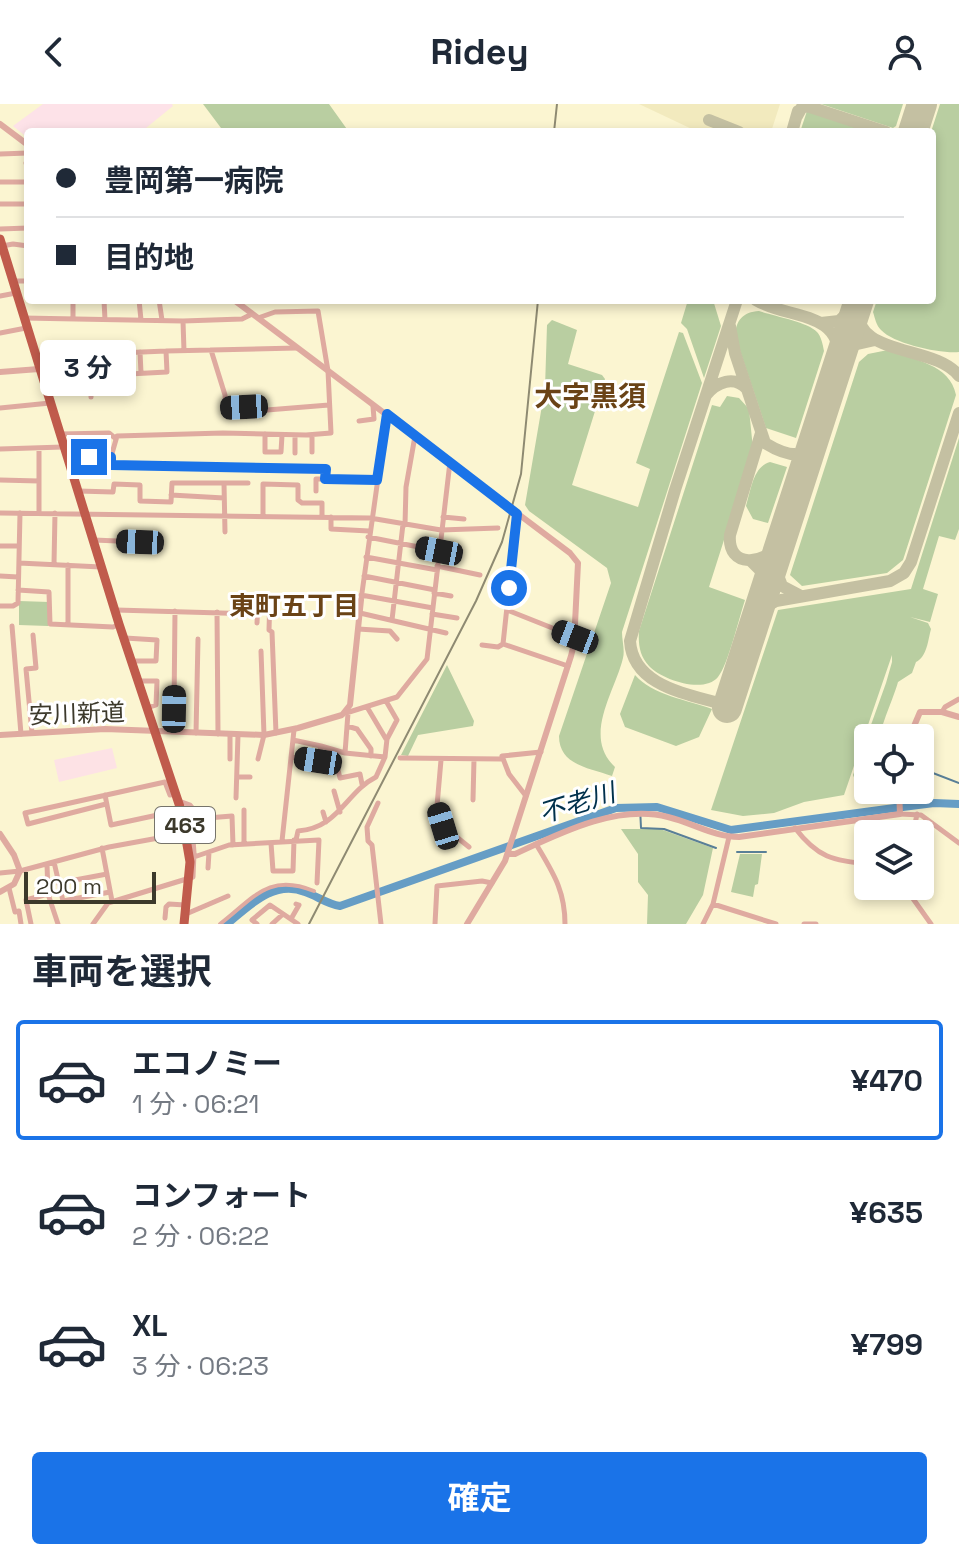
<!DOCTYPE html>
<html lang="ja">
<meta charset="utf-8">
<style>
:root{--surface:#fff;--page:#f6f6f7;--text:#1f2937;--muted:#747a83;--line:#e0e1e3;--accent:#1a73e8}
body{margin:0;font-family:"Space Grotesk","Noto Sans JP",sans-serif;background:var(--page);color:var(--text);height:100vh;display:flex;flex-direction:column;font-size:30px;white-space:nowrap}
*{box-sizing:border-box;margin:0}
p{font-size:26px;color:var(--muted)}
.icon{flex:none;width:44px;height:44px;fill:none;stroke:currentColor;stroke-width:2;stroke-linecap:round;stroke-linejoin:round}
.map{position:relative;height:820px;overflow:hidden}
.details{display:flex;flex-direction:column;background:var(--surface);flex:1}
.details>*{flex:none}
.banner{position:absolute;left:24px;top:24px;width:912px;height:176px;border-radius:8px;box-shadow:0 4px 12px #0003;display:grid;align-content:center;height:176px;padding:0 32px;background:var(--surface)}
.buttons{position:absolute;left:854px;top:620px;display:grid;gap:16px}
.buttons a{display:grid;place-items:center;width:80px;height:80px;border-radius:8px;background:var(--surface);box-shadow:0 4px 12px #0003;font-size:40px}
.scale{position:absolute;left:24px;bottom:20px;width:132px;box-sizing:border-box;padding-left:8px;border:4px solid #3c392b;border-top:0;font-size:22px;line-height:28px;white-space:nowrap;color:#3c392b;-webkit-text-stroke:6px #fff;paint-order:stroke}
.end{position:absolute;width:36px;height:36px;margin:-18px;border:10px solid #1a73e8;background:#fff;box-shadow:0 0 0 4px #fff}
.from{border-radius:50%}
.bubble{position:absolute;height:56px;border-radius:8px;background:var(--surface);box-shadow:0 4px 12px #0003;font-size:26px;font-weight:700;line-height:56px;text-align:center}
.car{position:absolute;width:24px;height:48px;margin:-24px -12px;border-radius:10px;box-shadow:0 0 6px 2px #0007;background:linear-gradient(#222 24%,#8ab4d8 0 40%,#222 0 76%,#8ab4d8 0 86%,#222 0)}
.banner b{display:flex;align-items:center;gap:28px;height:76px;font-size:30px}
.banner b+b{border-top:2px solid var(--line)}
.banner i{width:20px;height:20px;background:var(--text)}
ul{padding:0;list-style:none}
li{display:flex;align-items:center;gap:24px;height:120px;margin:0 16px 12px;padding:0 16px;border:4px solid transparent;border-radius:8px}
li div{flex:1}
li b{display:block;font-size:30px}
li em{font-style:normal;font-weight:700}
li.on{border-color:var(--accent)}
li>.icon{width:72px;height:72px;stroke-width:1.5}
h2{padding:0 32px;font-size:36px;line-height:96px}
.primary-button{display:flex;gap:16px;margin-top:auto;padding:16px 32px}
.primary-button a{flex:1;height:92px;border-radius:8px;background:var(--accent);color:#fff;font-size:32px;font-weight:700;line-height:92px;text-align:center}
header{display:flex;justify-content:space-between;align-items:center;height:104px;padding:0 32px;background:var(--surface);font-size:36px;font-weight:700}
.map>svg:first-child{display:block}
.built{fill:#f2eabe}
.industrial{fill:#fde2e5}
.education{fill:#fde2e8}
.green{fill:#b9cea1}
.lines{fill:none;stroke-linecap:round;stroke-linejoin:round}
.stream{stroke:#597f97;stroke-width:2}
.river{stroke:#669dc5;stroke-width:8}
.taxiway{stroke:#c4c0a2;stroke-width:12}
.runway{stroke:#c4c0a2;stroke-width:30}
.pedestrian{stroke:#dfaaa0;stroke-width:4}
.minor{stroke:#dfaaa0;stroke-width:5}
.tertiary{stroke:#dfaaa0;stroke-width:6}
.trunk{stroke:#c05b4c;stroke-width:9}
.rail{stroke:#8e8a72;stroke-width:2}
.route{stroke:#1a73e8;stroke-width:10}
.labels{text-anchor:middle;stroke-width:6;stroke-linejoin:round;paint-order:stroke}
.shield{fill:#fff;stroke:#76746b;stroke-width:2}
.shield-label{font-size:22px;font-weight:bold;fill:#3c392b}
.street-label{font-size:24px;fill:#3c392b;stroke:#fff}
.neighbourhood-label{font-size:26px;font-weight:bold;fill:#6a4316;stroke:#fff}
.water-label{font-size:26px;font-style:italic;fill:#01314c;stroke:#fff}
.quarter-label{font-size:28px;font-weight:bold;fill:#6a4316;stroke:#fff}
</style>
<header><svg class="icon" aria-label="back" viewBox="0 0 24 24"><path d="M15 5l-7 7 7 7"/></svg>Ridey<svg class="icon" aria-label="person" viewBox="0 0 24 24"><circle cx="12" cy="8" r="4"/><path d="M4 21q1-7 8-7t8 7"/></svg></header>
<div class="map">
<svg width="959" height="820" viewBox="0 0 959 820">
<rect width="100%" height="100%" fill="#fbf5d1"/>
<path class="built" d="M639 0H780L771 28H694V26Z"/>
<path class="industrial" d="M112 644 117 664 59 678 54 656Z"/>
<path class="education" d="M43 0H172L173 2 141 28H28V34L13 22Z"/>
<path class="green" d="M203 0H329L349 28H224Z
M821 0H903L896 22 893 24Z
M940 0H959V248C941 250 894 240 881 226 876 221 875 214 873 208L877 196H932L931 28Z
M807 7 873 28H800Z
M688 196H713L721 222 704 274 687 225 681 219Z
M759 207C773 212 808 218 817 228 821 232 823 241 824 247L796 334 766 324 735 232C736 216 743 208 759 207Z
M552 216 577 226 568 260 602 271 605 275 572 381 638 403 650 365 636 359 679 228 683 229 702 279 622 528C622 537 625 546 623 554 615 588 582 632 615 663L612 672C589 664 559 661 559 632L611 479 607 464 529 407 525 401 545 284 547 221Z
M888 246C914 256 950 260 956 291L903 456 887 469 802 482 790 471 859 258 868 250Z
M727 292 739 294 749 305 753 345 709 483 745 496C739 514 728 561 718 573 704 590 662 576 649 562 640 552 638 541 639 527L712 301 720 303Z
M959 334V425L955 436 939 432 923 485 938 490 930 518 910 513 928 519 931 525C928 536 927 553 916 558L912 569 898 578C894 593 880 623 880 634H868V668L865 676H855L853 671 886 579 892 558V551L844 691 804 698 774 709 743 712 711 706 778 506 911 485Z
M770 358 787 363 768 419 753 415 746 402C751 386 753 363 770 358Z
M19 497 49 498 48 522 19 521Z
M447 561 474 617 473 622 418 631 408 652 401 651Z
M635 571C652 591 688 596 712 605L699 633 676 642 625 623 620 610Z
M621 725H660L713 744 703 791 686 820H647L648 791 638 778V750Z
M740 750H762L758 780 755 781 753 793 731 788Z"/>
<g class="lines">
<path class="stream" d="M920 664 959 679
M640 703 641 724 664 725 716 744
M737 748H766"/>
<path class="river" d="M227 820C249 802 274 775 305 788 317 792 327 800 340 802L616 704 657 703 731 726 887 705 934 699 959 700"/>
<path class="taxiway" d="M797 12 802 3 807 2 886 28
M709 16 739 28
M792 28 798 7
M909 28 915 22
M756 196C789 216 838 205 840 255
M858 199C850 255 934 239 959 272
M821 219 839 217 858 199
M730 222 735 249 765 339C778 347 798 356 811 345
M840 255 853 241 875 236
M706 291C717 278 734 271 747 285
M761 329 730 431C727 465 765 461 780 440
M794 350 801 355 804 366
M751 457 761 467 766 484
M774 461 782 482 801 492
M757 512 765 503 776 497 890 477 904 469 911 458 959 309
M728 602C691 590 633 584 630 537L675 386 737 196"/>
<path class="runway" d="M913 28 922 0
M727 604 859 196"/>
<path class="pedestrian" d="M220 820C253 795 268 768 314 787"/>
<path class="minor" d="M0 50 28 49
M26 59H28
M0 78H28
M0 100H28
M0 125 28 124
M2 142 13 140 28 142
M13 177H28
M0 192 16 189
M104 196 105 216
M139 196 141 216
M159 196 162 216
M73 197V215
M23 214 183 217 242 215 252 210
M183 217 184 247
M0 229 26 224
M211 246 225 291 226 304 261 302 267 306 329 301
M140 248 141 269
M119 249 166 247
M45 283 91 282
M91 293V272L167 268 166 247 297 244
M0 304 50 299
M359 317 374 315 373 302
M61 330 109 329 115 334
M265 330V348H281L282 331
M295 331V349
M0 345 63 343
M312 348V331
M67 353H111L117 332 223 329 306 331 331 329 328 267 318 207 275 208 258 214
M111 353V361L326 365 325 375H316V387
M326 375 377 376
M0 376 39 377
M224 379 225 428
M78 387 113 388 114 380 140 381V397L171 398 172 379H248
M171 391 224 394
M0 409 370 414 441 426 498 424
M39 409V344
M263 412V380L298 381V396L302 399H322V413
M331 413V425L369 427
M443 413 464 415
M405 421 406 383 415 332
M368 433 439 447
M94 436 140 438
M0 442H19
M366 453 437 466
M19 459 101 463
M54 460 55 409
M68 461V521
M437 462 480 471
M0 472 18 473
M364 472 435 486
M18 486 49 488 50 520 113 523 118 521
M434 489 451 492
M361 491 433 504
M270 492 269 526 272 528 276 629
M361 496 387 310
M0 502H13L18 499 20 409
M116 506 258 510
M507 506 575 533
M217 508 218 630
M360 509 446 529
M432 510 457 514
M392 516 403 420
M257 519 258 498
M12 522 21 630
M358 525 390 527 397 535
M125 534 157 536 156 557H132
M503 540 517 410
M482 541 498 543 503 540 568 562
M139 577H157L156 601 147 604
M367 603 386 635
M174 605 175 507
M942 608 945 603 959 595
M346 609 397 593 427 555 450 358
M347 622 357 625 371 645V652
M32 629 26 565 36 564 33 531
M196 629 198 535
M321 642 345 649
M291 653 318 657 321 642 293 636
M385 653 387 635 397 616 386 597
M400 654 502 655
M230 655V630
M258 655 264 631 261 547
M441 656 437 702 443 722 469 743
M338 666 340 674 360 670 362 680
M237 673H250
M334 687 340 708
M105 691 111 721 181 706
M526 692 509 670 502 652 541 648
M236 694 238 631
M473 696 474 655
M378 699 367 723 368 737 372 741 381 820
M106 700 28 720 25 709 165 678 170 691 175 690
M244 706V740
M323 708 326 718
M900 710 921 711 959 739
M195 715 232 712 233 741
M795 724C818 754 832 756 868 760
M913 730 917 710
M296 736 298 727C339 724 346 688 376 673L385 653 345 649 348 609
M282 737 294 626
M271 739 273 767H293L294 736
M536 740C553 769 565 786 565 820
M102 744 112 797
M194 753 229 741 319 736 317 779
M54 758 63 797 110 788
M47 760 48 790 58 820
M208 764 209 748
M0 769 20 767 109 743 186 729
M59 779 107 770
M904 782 931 820
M9 784 15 808 19 807 21 820
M713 800 776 820
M186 810 228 792
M165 814 166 803 169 800 185 801
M291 815 299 801 296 800
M31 820 26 796 48 790
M93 820 108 799 193 773 194 749 192 722 195 707 190 701 179 697
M257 820 252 816 270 801 298 820
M272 820 283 810
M435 820 437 782 482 777 492 779
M703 820 713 800 729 733
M804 820H816"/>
<path class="tertiary" d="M0 20 28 41
M234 196 570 449 578 459 574 540 571 552 505 757 467 820
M0 268 39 265
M0 631 105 625 264 631 298 624 342 611 350 601 361 496
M909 634 920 608H942L959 613
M0 730 14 751 20 767 14 780 0 788
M508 750H515C560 729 617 700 668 713 693 719 714 733 739 733L900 710 899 686"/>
<path class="trunk" d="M0 135 119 520 181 706 190 758 184 820"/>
<path class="rail" d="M554 28 557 0
M309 820 476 497 502 438 521 370 538 196"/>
</g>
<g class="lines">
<path class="route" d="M89 353H111V361L326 365 325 375 377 376 387 310 517 410 509 484"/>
</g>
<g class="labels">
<rect class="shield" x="155" y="703" width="60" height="36" rx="6"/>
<g class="shield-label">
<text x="185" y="729">463</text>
</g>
<g class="street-label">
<text transform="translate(77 610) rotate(-2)" y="8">安川新道</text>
</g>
<g class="neighbourhood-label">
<text x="294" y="511">東町五丁目</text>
</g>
<g class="water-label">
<text transform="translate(577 699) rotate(-17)" y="9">不老川</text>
</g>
<g class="quarter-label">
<text x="590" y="302">大字黒須</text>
</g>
</g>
</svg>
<div class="buttons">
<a><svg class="icon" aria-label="locate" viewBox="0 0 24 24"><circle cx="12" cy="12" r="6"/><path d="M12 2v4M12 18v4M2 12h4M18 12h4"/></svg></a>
<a><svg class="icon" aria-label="layers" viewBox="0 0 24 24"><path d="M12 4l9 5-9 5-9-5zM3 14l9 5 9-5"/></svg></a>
</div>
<div class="scale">200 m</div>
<i class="end from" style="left:509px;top:484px"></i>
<i class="end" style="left:89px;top:353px"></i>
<div class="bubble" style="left:40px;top:236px;width:96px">3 分</div>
<i class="car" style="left:244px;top:303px;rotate:267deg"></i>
<i class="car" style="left:140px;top:438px;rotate:272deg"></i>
<i class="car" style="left:439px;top:447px;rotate:281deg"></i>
<i class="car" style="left:575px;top:533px;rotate:291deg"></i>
<i class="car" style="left:174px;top:605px;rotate:1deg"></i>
<i class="car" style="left:318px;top:657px;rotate:279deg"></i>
<i class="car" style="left:443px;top:722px;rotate:343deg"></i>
<div class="banner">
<b><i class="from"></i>豊岡第一病院</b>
<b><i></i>目的地</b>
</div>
</div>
<section class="details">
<h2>車両を選択</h2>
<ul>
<li class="on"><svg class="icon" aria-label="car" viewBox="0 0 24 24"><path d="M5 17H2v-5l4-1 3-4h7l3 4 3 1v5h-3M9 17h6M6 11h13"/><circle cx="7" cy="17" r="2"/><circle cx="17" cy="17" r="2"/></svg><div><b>エコノミー</b><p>1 分 · 06:21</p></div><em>¥470</em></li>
<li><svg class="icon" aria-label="car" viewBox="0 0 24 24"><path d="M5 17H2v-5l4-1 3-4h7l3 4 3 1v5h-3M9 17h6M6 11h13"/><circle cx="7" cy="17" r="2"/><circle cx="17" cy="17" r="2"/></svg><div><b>コンフォート</b><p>2 分 · 06:22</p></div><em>¥635</em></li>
<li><svg class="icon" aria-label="car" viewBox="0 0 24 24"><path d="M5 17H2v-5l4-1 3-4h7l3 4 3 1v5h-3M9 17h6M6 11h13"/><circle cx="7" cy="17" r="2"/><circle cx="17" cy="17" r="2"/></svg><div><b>XL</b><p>3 分 · 06:23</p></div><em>¥799</em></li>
</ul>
<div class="primary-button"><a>確定</a></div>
</section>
